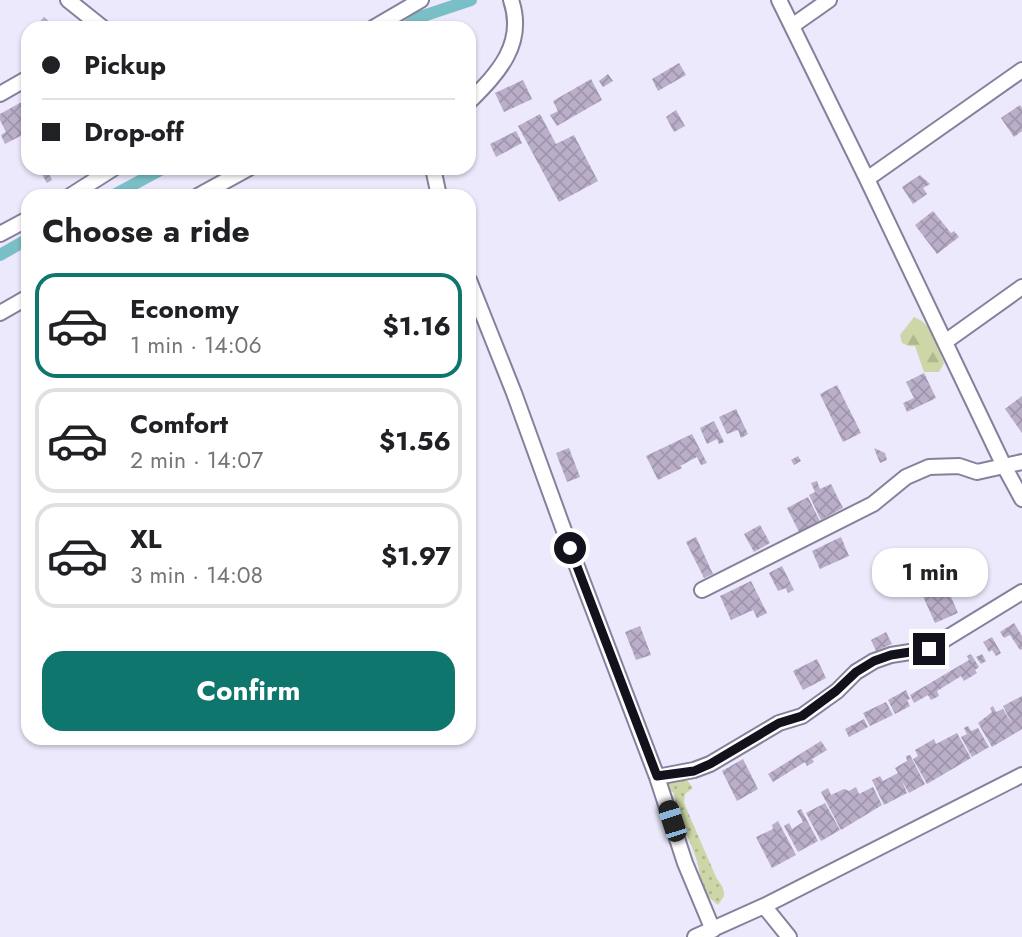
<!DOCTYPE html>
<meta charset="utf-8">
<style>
:root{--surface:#fff;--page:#f2f2f2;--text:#202124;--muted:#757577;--line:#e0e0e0;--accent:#0f766e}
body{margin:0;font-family:Jost,sans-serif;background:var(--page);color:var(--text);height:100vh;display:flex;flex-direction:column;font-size:26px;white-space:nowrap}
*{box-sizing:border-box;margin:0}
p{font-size:23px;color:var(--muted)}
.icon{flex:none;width:38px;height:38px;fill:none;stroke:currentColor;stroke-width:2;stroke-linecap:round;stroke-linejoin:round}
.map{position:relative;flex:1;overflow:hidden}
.panel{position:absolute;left:21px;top:189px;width:455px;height:556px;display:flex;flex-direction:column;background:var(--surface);border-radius:21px;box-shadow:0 2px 5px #0004}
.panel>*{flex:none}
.guide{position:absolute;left:21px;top:21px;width:455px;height:154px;border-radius:21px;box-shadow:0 2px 5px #0004;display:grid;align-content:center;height:154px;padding:0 21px;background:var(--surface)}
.end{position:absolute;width:32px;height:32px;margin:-16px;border:9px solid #13121c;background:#fff;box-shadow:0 0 0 4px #fff}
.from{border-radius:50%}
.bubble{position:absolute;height:49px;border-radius:21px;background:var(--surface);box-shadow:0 2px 5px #0004;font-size:23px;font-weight:700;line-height:49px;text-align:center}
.car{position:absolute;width:21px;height:42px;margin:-21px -10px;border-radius:9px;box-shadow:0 0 5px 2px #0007;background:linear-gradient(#222 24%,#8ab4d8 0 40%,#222 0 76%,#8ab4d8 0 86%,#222 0)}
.guide b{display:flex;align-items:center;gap:24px;height:66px;font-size:26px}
.guide b+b{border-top:2px solid var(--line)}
.guide i{width:18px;height:18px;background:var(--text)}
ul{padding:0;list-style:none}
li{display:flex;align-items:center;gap:21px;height:105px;margin:0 14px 10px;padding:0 7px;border:4px solid var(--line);border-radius:21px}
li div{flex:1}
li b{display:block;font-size:26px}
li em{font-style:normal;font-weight:700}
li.active{border-color:var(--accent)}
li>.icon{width:63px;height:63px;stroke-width:1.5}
h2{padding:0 21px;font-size:32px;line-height:84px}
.primary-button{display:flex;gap:14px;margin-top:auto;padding:14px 21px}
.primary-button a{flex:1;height:80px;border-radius:21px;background:var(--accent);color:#fff;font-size:28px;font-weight:700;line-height:80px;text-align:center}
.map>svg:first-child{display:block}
.grass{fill:url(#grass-dots)}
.forest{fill:url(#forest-firs)}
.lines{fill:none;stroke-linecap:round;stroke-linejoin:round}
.canal{stroke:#7bbfc6;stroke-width:12}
.building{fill:url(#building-cross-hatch)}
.minor-casing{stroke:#85819c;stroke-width:18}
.minor{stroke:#fff;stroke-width:14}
.route{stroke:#13121c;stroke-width:9}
</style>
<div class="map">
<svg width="1022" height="937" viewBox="0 0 1022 937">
<defs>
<pattern id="grass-dots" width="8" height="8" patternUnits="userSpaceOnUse" patternTransform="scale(1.75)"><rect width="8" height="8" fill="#cdd6a6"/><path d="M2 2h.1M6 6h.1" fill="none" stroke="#afb78e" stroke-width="1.8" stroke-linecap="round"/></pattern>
<pattern id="forest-firs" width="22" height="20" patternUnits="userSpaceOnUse" patternTransform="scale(1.75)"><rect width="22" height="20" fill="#cdd6a6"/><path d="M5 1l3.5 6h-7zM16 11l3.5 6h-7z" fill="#afb78e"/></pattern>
<pattern id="building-cross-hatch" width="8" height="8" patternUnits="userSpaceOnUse" patternTransform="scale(1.75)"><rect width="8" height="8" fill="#baaec9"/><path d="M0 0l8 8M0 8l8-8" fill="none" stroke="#9f95ac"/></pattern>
</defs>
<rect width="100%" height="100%" fill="#ebe9fb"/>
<path class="grass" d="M686 779 693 788 685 794 684 803 716 877 723 888 724 896 718 905C714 901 708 898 706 893 700 883 700 872 697 861 690 838 676 817 674 793L668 790 666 784 672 781Z"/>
<path class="forest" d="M914 317C933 324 937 345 944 363L939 372H924L915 346H909L902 343 900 335Z"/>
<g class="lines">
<path class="canal" d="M404 28 420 17 471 0
M112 196 164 168
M0 255 28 239"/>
</g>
<path class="building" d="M44 17 56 28H34Z
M679 63 686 75 658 91 652 79Z
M608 74 613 81 603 87 599 81Z
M591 79 602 100 557 126 550 115 558 111 553 101Z
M523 80 532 99 504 112 495 93Z
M27 99 28 132 5 144 1 135 6 132 0 120V114Z
M1020 105 1022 108V131L1014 137 1001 118Z
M676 110 685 126 674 132 666 117Z
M540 114 556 144 574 135 598 181 559 202 518 126Z
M516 131 522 143 496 157 490 144Z
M46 168 52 180 47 183 40 171Z
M920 175 930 184 923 188 927 194 913 204 902 187Z
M933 211 951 233 954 231 959 237 937 254 915 225Z
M924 373 936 398 907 412 903 403 914 398 906 382Z
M837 385 861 433 843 442 820 394Z
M1022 396V433L1005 409Z
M736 409 748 434 741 438 738 430 727 434 719 417Z
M714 421 724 442 719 444 717 439 707 444 700 428Z
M692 434 707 463 701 465 697 457 680 466 682 468 658 480 646 456Z
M569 448 580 477 567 482 556 453Z
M874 448 885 453 887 460 880 463Z
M798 456 801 461 794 465 791 460Z
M817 481 820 489 831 484 843 508 821 520 809 495 815 492 811 483Z
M808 497 820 521 799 532 787 508Z
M760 525 770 543 754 552 744 534Z
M696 537 713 574 704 578 686 542Z
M841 537 849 556 820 569 812 551Z
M930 549 958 613 935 623 917 583 924 580 927 587 937 583 923 552Z
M782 566 794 590 788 593 786 588 778 591 769 573Z
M751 581 767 613 757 618 753 610 731 620 720 596Z
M1014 623 1022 636V649L1020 650 1010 635 1004 638 1000 632Z
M640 626 651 655 636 660 625 632Z
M886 632 892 644 876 651 871 640Z
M992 637 1001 653 996 656 992 650 989 652 983 642Z
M971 654 979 667 975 670 977 673 964 681 961 676 958 678 937 691 939 696 931 700 928 695 914 703 910 695 969 660 967 656Z
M982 654 986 661 981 664 976 657Z
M817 659 826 678 803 690 793 671Z
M906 690 910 699 907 700 910 706 895 714 888 700Z
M1022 696V729L992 747 978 723 992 712 990 708 993 706 996 712 1003 709 1012 724 1003 706Z
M886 702 893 715 870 726 863 713Z
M864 719 868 727 849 737 845 729Z
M968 726 971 731 978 728 989 747 972 757 961 737 967 734 964 728Z
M957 733 971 758 927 784 913 759 918 756 915 750 934 739 936 744Z
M821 741 827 750 812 759 814 762 807 766 805 762 773 782 768 774Z
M910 755 925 784 909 793 902 781 907 793 884 805 872 780 880 776 883 781 898 773 895 768 907 761 906 756Z
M743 759 758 789 737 801 722 771Z
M856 787 859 794 873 787 882 805 841 830 821 792 828 788 831 795 844 789 849 791Z
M825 803 840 830 821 841 806 813Z
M801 809 818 841 798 852 784 826 789 823 792 829 803 822 797 811Z
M778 821 796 855 772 868 756 837 773 829 772 825Z"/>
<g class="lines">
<g class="minor-casing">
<path id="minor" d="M68 0 103 28
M779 0 867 179 1004 466 1022 499
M792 26 829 0
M373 28 421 0
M0 94 28 78
M469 102C498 73 526 44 511 0
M433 168 439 196
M867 179 1022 70
M70 196 114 168
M198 196 249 168
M0 234 28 219
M469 280 514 393 579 572 657 777 685 863 713 930
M0 313 28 297
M945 342 1022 287
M702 590 873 504 906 477 929 467 959 466 977 472 1022 462
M657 777 694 770 710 764 779 723 802 716 837 691 856 672 874 661 891 655 929 649 1022 592
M764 906 789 937
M695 937 764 906 1022 775"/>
</g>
<use href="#minor" class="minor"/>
</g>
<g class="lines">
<path class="route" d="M570 548 657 776 694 771 710 764 779 723 802 716 836 691 856 672 874 661 891 655 929 649"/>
</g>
</svg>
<i class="end from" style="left:570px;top:548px"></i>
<i class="end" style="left:929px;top:649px"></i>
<div class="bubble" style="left:872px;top:548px;width:116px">1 min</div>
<i class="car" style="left:672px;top:821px;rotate:342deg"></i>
<div class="guide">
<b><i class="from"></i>Pickup</b>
<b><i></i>Drop-off</b>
</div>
<section class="panel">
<h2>Choose a ride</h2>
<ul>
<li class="active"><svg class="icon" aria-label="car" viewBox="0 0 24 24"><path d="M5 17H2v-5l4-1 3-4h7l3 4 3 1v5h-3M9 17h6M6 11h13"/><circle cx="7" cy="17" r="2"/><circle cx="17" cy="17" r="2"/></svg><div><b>Economy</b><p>1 min · 14:06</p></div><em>$1.16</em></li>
<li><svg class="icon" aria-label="car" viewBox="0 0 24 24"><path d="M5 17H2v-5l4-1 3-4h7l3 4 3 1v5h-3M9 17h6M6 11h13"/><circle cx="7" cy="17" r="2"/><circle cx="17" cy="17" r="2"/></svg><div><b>Comfort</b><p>2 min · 14:07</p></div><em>$1.56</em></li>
<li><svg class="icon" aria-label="car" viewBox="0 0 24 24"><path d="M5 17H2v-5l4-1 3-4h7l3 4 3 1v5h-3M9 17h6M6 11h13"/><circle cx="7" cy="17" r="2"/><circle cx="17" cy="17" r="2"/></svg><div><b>XL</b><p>3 min · 14:08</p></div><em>$1.97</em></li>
</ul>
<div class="primary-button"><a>Confirm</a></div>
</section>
</div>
